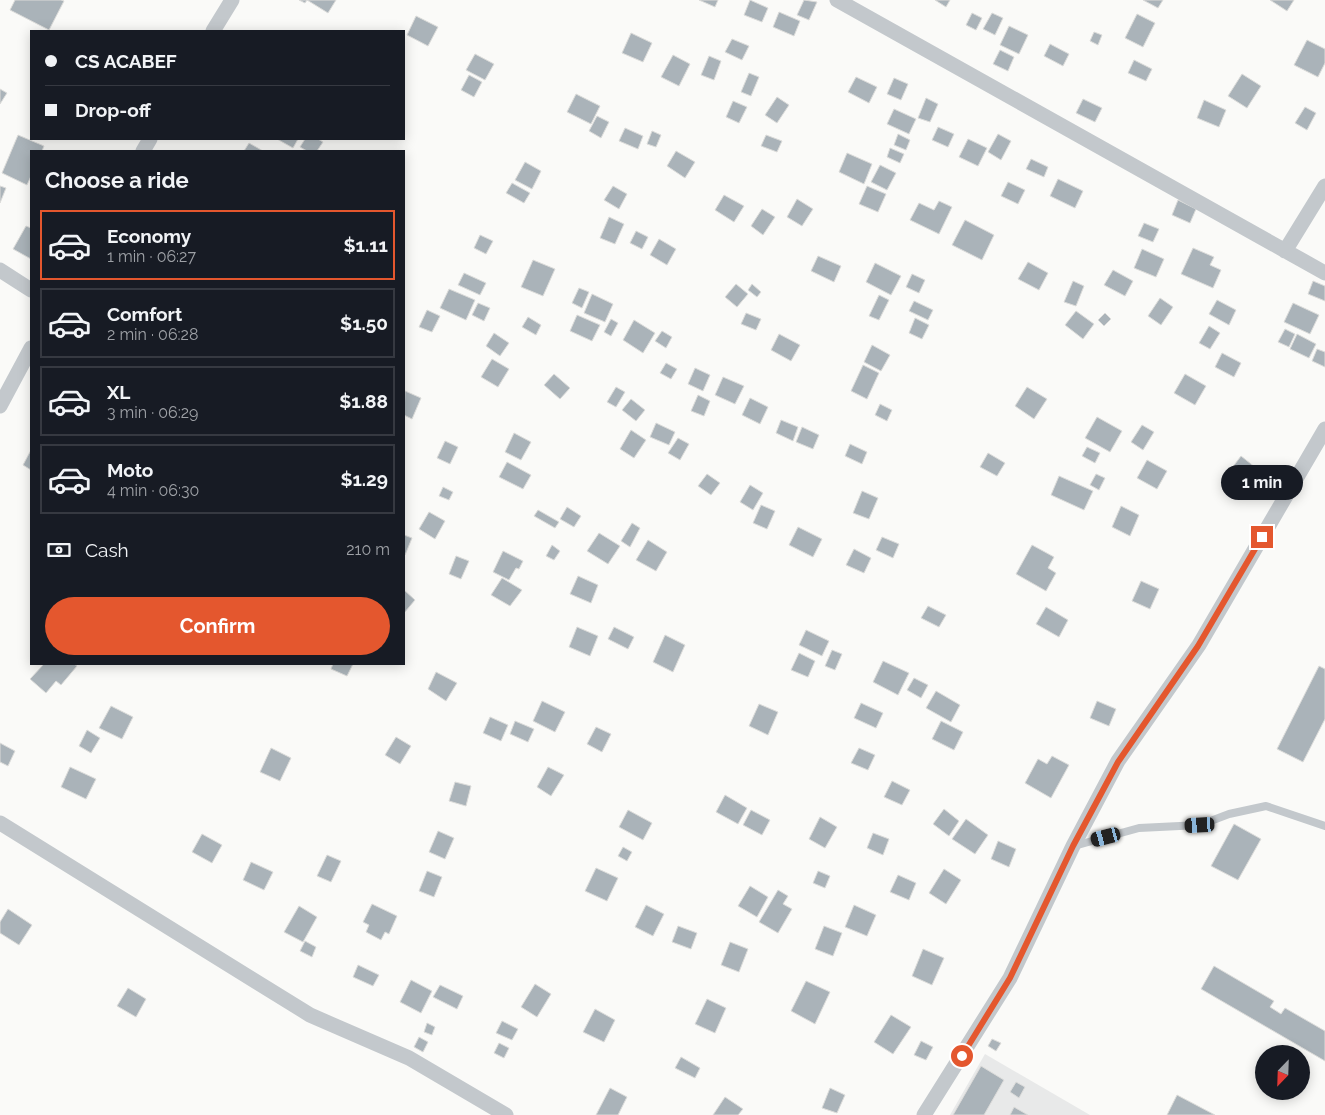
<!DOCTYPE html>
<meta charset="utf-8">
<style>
:root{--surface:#171b24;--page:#20242c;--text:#f1f3f6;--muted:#9ea1a6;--line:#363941;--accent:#e4572e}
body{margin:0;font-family:Raleway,sans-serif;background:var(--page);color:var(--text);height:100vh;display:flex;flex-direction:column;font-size:19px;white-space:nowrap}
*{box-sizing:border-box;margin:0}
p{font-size:16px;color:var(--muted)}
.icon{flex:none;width:28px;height:28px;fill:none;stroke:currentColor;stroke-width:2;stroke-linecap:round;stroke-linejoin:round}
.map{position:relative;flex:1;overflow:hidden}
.sheet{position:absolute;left:30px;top:150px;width:375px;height:515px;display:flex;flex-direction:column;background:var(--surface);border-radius:0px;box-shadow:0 2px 12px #0003}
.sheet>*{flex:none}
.hud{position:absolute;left:30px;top:30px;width:375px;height:110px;border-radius:0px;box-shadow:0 2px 12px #0003;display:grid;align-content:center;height:110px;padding:0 15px;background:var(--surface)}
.needle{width:32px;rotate:203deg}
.buttons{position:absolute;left:1255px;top:1045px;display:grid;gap:10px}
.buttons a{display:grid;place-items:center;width:55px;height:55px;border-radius:50%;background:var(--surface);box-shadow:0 2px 12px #0003;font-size:25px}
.end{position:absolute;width:22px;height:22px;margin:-11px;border:6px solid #e4572e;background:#fff;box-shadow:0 0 0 2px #fff}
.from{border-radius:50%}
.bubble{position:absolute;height:35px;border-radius:18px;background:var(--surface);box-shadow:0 2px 12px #0003;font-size:16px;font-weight:700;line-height:35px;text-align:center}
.car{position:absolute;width:15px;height:30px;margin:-15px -8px;border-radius:6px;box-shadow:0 0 4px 1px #0007;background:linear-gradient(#222 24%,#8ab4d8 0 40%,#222 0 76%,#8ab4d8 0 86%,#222 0)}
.hud b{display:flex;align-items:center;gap:18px;height:48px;font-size:19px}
.hud b+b{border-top:1px solid var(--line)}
.hud i{width:12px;height:12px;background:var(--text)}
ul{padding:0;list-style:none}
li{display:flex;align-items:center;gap:15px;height:70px;margin:0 10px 8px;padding:0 5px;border:2px solid var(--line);border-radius:0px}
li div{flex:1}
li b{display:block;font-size:19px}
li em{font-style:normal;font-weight:700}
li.selected{border-color:var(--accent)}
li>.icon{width:45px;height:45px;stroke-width:1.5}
h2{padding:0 15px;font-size:22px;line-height:60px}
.pay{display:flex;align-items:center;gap:12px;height:55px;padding:0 15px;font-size:19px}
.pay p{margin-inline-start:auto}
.primary-button{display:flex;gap:10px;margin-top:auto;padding:10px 15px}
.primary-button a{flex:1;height:58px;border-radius:30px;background:var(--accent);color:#fff;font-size:20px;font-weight:700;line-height:58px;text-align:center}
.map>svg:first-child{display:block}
.built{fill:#e8e9e9}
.building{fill:#aab3b9;stroke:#dcdcda}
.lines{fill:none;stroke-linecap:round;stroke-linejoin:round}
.service{stroke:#c3c8cc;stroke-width:8}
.minor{stroke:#c3c8cc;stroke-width:15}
.route{stroke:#e4572e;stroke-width:6}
</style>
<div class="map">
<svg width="1325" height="1115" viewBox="0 0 1325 1115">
<rect width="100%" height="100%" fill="#fafaf8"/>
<path class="built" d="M985 1054 1090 1115H950Z"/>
<path class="building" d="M15 0H61L64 1 49 30 10 10Z
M299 0H336L328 13 307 0 305 3Z
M699 0H718L715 7Z
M750 0 768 8 762 22 744 15Z
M804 0 817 2 809 20 797 15Z
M935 0H950L946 7Z
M1143 0H1163L1158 8Z
M1270 0H1294L1287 11Z
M779 12 800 21 794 36 773 27Z
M972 13 982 18 976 30 966 25Z
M992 13 1003 18 995 35 983 29Z
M1137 14 1155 23 1143 47 1125 38Z
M416 16 438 27 428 46 407 35Z
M1009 26 1028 35 1019 54 1000 45Z
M1094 32 1102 35 1098 45 1090 41Z
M631 33 652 43 643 62 622 53Z
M732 39 749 46 742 60 725 52Z
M1307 40 1325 49V63L1318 77 1294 65Z
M1050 44 1069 54 1063 66 1044 56Z
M1000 50 1014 57 1008 71 993 64Z
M475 54 494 64 485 80 466 70Z
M673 55 690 64 679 86 661 77Z
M709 56 721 61 714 80 701 75Z
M1134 60 1152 69 1146 81 1128 73Z
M749 73 759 77 751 96 741 92Z
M1242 74 1261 86 1247 108 1228 96Z
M469 75 482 82 474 97 461 90Z
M856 77 877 87 869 103 848 92Z
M894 78 908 84 901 100 887 94Z
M0 89 7 93 0 104Z
M576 94 600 106 591 124 567 112Z
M777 97 789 105 777 123 765 115Z
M926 98 938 104 930 122 918 118Z
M1083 99 1102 108 1095 122 1076 113Z
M1204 100 1226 110 1219 127 1197 118Z
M733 101 747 107 739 123 726 117Z
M1305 107 1316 113 1307 130 1295 123Z
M894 109 916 119 909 134 887 124Z
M597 116 609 122 601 138 589 131Z
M938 127 954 134 948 147 932 140Z
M625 128 643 136 638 149 619 141Z
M652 131 661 135 656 147 647 144Z
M898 134 910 140 906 150 894 145Z
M998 134 1011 141 1001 160 988 152Z
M18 135 44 146 42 151H31V176L27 185 2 173Z
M766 135 782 141 777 152 761 146Z
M277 139H298L293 148Z
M305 139H318L323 142 317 151H307L300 147Z
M968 139 987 148 978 166 959 157Z
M249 143 263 151H244Z
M890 148 904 154 900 163 887 157Z
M676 151 695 162 685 178 667 166Z
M847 153 872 164 864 184 839 172Z
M1031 159 1048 167 1044 177 1026 169Z
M525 162 541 171 532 189 515 180Z
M880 165 896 173 887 190 871 182Z
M1058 179 1083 191 1075 208 1050 196Z
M1008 182 1025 190 1018 204 1001 196Z
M512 183 530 193 524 203 506 193Z
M0 186 6 188 0 203Z
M613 186 627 194 619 209 604 200Z
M867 186 886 194 878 212 859 204Z
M724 195 744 206 734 222 715 210Z
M797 199 813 209 802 226 787 217Z
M1178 200 1196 209 1190 223 1172 215Z
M939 201 952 207 939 234 910 220 919 203 934 210Z
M762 209 775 217 763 235 751 226Z
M609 217 624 224 615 244 600 238Z
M965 220 994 235 982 260 952 245Z
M1144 223 1159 229 1153 242 1138 236Z
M26 226 31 228V259L13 249Z
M636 231 648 237 642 249 630 243Z
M480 235 493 241 486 254 474 248Z
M659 239 676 249 667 265 650 255Z
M1193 248 1214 257 1210 265 1221 270 1213 288 1181 274Z
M1142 249 1164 259 1156 277 1134 268Z
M818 256 841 266 834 282 811 271Z
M533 260 555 269 543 296 521 287Z
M1028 262 1048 273 1039 290 1018 279Z
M875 263 901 276 891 295 866 282Z
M1113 270 1133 281 1125 296 1104 285Z
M464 273 486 283 480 295 458 285Z
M912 274 925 280 919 293 906 287Z
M1073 281 1084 286 1076 306 1064 302Z
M1313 281 1325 286V301L1308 294Z
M736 284 748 294 737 307 725 297Z
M752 284 761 292 757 297 748 290Z
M579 288 589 292 582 308 572 303Z
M449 289 475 300 466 320 440 308Z
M592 294 613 304 605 322 584 313Z
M879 295 889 300 879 320 869 316Z
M1160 298 1173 307 1161 325 1148 316Z
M1217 300 1236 310 1229 325 1209 314Z
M914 301 933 310 928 320 909 311Z
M478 303 490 308 484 321 472 315Z
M1293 303 1319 315 1310 334 1284 322Z
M427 310 440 316 432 332 419 327Z
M1076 311 1094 324 1083 339 1065 325Z
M746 313 761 319 756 330 741 324Z
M1105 313 1111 319 1104 326 1098 320Z
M577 315 600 325 592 341 570 331Z
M528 317 541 325 536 335 522 327Z
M915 318 929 325 922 339 909 333Z
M611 319 618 323 611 336 604 332Z
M634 320 655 333 643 353 623 340Z
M1209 326 1220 333 1210 349 1199 343Z
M1285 329 1295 334 1289 347 1278 342Z
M662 331 672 337 666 348 655 341Z
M494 333 509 343 500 356 486 346Z
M779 334 800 345 791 361 771 350Z
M1297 334 1316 344 1309 358 1290 349Z
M872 345 890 355 881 371 864 362Z
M1317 349 1325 352V367L1312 361Z
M1222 353 1241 363 1234 377 1215 367Z
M492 359 509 369 498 387 481 377Z
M666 363 677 369 671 379 660 373Z
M863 365 879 373 867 399 851 391Z
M695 368 710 375 703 391 688 384Z
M554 374 570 388 560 399 544 385Z
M1185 374 1206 386 1195 405 1174 393Z
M723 377 744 386 735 404 715 395Z
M616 387 625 392 616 407 607 402Z
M1027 387 1047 399 1034 419 1015 406Z
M405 391 421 398 412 419 404 415Z
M698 395 710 401 704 416 691 411Z
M750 398 768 407 760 424 742 415Z
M631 399 645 410 636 421 622 410Z
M880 404 892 410 887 421 875 415Z
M1097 417 1122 431 1110 452 1085 438Z
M781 420 798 427 793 441 776 433Z
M656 423 675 432 669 445 650 437Z
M1142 425 1154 432 1143 450 1131 442Z
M802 427 819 435 813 449 796 442Z
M631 430 646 440 634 458 620 449Z
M514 433 531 442 521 460 505 452Z
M678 438 689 444 680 460 668 453Z
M445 441 458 447 450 464 437 458Z
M850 444 867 452 862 464 845 456Z
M1087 447 1100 453 1095 463 1082 456Z
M31 450V470L23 465Z
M988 453 1005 463 997 476 980 467Z
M1241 456 1256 468 1248 480 1232 468Z
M1147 460 1167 471 1157 489 1137 478Z
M507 462 531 475 523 489 499 477Z
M707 474 720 483 711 495 698 486Z
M1096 474 1105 478 1099 490 1090 485Z
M1059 476 1093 491 1084 510 1051 495Z
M750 485 763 493 753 510 740 502Z
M443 487 453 492 449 500 439 496Z
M862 491 878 498 869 519 853 513Z
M761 505 775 511 767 529 753 523Z
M1121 506 1139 515 1130 536 1112 527Z
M567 507 581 516 574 527 560 519Z
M538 510 559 522 555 528 534 516Z
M429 512 445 521 435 539 419 529Z
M632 523 640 528 630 547 621 541Z
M798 527 822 539 813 557 789 545Z
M599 533 620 546 608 564 587 551Z
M404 535 412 538 405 555H404Z
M882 537 899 544 893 558 876 550Z
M648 540 667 552 656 571 636 560Z
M552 545 560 551 554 560 546 556Z
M1032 545 1054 557 1048 568 1056 573 1046 591 1016 574Z
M854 549 871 558 864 573 846 565Z
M503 551 523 561 519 569 516 568 509 580 493 572Z
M456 556 469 561 461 579 449 574Z
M578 576 598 585 591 603 570 594Z
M502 578 522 590 510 606 491 595Z
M1141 581 1159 589 1150 609 1132 601Z
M404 590 415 600 404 613Z
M928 606 946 615 939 627 921 618Z
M1046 607 1068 620 1059 637 1036 624Z
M577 627 598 636 590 656 569 647Z
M614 627 634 637 628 649 608 639Z
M806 630 829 641 822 656 799 645Z
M665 635 685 645 673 672 653 662Z
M832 650 842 654 835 670 825 666Z
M799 653 815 661 808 677 791 670Z
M883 661 909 673 898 695 873 682Z
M44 664H74L77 666 61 685 56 681 46 693 30 679Z
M333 664H353L347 676 331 669Z
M1319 666 1325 669V719L1303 762 1277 749Z
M436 672 457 683 446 701 428 689Z
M914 678 928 685 921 698 907 690Z
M936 691 960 705 951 722 926 708Z
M542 701 565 712 555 732 533 721Z
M1097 701 1116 709 1109 726 1090 718Z
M861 703 883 713 876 728 854 718Z
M759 704 778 712 768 735 749 726Z
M111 706 133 717 122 739 99 728Z
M490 717 508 725 501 741 483 733Z
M515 721 534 729 528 742 510 734Z
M941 721 963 732 954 750 932 739Z
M596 727 611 734 602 752 587 744Z
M87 730 100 738 91 753 79 746Z
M396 737 411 746 400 764 385 755Z
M0 743 15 751 8 766 0 762Z
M271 748 291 758 280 781 260 772Z
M859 748 875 755 868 770 851 763Z
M1052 756 1069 765 1051 798 1025 783 1038 759 1047 764Z
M70 767 96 779 86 799 61 787Z
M548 767 564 775 551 796 537 787Z
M892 781 910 790 902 805 884 797Z
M455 782 471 786 466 806 449 801Z
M725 795 747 808 738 824 716 812Z
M944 809 959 821 949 836 933 824Z
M628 810 652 823 643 840 619 827Z
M751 810 770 820 762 835 743 825Z
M820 817 837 827 825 848 809 839Z
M966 819 988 835 975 854 952 839Z
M1234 824 1261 839 1238 880 1211 866Z
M438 831 454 838 445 859 429 852Z
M873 833 889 839 883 855 867 848Z
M202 834 222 845 212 863 192 852Z
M998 841 1016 849 1009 867 991 859Z
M623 847 632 852 627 861 618 856Z
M327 855 341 861 331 882 317 876Z
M251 862 273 872 264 890 243 880Z
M596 868 618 878 607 901 585 891Z
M944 869 961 880 946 904 929 893Z
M427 871 442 877 434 897 419 891Z
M818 871 830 876 825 888 813 883Z
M898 875 916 883 909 900 890 892Z
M750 886 768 897 757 917 738 906Z
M778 890 788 896 783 904 792 909 778 933 759 922Z
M372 904 397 916 389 934 385 932 381 940 366 932 369 925 363 922Z
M646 905 664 914 653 936 635 927Z
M854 905 876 915 867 936 845 927Z
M299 906 317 917 303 942 284 932Z
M8 909 32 925 19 945 0 933V922Z
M678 926 697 933 691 949 672 942Z
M824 926 842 933 833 956 815 949Z
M305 941 316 947 312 957 300 951Z
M730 942 748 949 739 972 721 965Z
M923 949 944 958 932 985 912 976Z
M358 965 379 975 373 986 353 977Z
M1214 966 1274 1001 1270 1007 1281 1014 1285 1008 1325 1031V1061L1201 989Z
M411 980 432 991 421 1013 400 1002Z
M806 981 830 992 815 1024 791 1011Z
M535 984 551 994 537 1017 521 1007Z
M440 985 463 996 457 1009 433 997Z
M128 988 146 999 136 1017 117 1006Z
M707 999 726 1008 715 1033 695 1024Z
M595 1009 615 1020 604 1042 583 1032Z
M891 1015 911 1027 893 1054 874 1042Z
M502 1021 518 1029 512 1040 496 1033Z
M427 1023 435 1027 432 1035 424 1032Z
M419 1037 428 1042 423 1052 414 1047Z
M992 1039 1001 1043 996 1051 988 1046Z
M921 1041 933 1047 926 1060 914 1055Z
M499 1043 509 1048 504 1058 494 1053Z
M681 1057 700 1068 695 1078 675 1068Z
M981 1066 1004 1080 984 1115H953Z
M1016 1082 1025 1087 1019 1098 1010 1092Z
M610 1088 627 1097 618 1115H596Z
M830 1088 845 1095 837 1113 822 1108Z
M1177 1095 1215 1115H1167Z
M725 1097 743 1109 738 1115H713Z
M1014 1107 1028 1115H1010Z"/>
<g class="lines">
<path class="service" d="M1074 846 1139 828 1200 825 1229 814 1266 806 1325 826"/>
<path class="minor" d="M837 0 1325 273
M213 31 232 0
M143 151 150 139
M1285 251 1325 186
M0 270 31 290
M0 406 31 348
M0 823 310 1015 409 1058 506 1115
M924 1115 1010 978 1073 846 1118 761 1199 645 1325 429"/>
</g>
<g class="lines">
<path class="route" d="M962 1056 1010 978 1073 846 1118 762 1198 646 1262 537"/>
</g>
</svg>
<div class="buttons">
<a><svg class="needle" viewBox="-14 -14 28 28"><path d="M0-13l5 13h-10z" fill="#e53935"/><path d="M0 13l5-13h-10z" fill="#9ea1a6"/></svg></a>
</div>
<i class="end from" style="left:962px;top:1056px"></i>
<i class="end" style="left:1262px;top:537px"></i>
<div class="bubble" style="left:1221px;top:465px;width:82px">1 min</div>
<i class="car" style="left:1200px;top:825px;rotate:267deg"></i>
<i class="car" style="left:1106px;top:837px;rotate:255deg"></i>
<div class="hud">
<b><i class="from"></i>CS ACABEF</b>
<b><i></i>Drop-off</b>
</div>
<section class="sheet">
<h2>Choose a ride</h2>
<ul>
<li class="selected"><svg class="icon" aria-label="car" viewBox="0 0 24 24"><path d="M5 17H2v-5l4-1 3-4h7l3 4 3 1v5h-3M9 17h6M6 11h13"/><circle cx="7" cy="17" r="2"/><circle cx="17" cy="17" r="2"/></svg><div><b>Economy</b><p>1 min · 06:27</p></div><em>$1.11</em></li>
<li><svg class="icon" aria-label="car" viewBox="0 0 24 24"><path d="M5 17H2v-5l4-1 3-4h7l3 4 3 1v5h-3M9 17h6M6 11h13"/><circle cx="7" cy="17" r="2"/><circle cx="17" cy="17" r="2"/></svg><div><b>Comfort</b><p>2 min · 06:28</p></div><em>$1.50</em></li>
<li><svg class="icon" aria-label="car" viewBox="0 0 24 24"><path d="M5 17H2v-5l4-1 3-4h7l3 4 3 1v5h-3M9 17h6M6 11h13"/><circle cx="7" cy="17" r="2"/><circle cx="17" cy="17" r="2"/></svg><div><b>XL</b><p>3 min · 06:29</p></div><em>$1.88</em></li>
<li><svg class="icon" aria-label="car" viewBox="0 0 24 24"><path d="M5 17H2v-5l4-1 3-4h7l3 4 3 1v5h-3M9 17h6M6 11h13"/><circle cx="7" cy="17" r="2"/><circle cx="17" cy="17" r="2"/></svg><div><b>Moto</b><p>4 min · 06:30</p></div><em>$1.29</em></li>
</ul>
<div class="pay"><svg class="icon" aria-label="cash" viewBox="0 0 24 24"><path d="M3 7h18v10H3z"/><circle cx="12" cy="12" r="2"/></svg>Cash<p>210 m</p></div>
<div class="primary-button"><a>Confirm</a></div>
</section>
</div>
